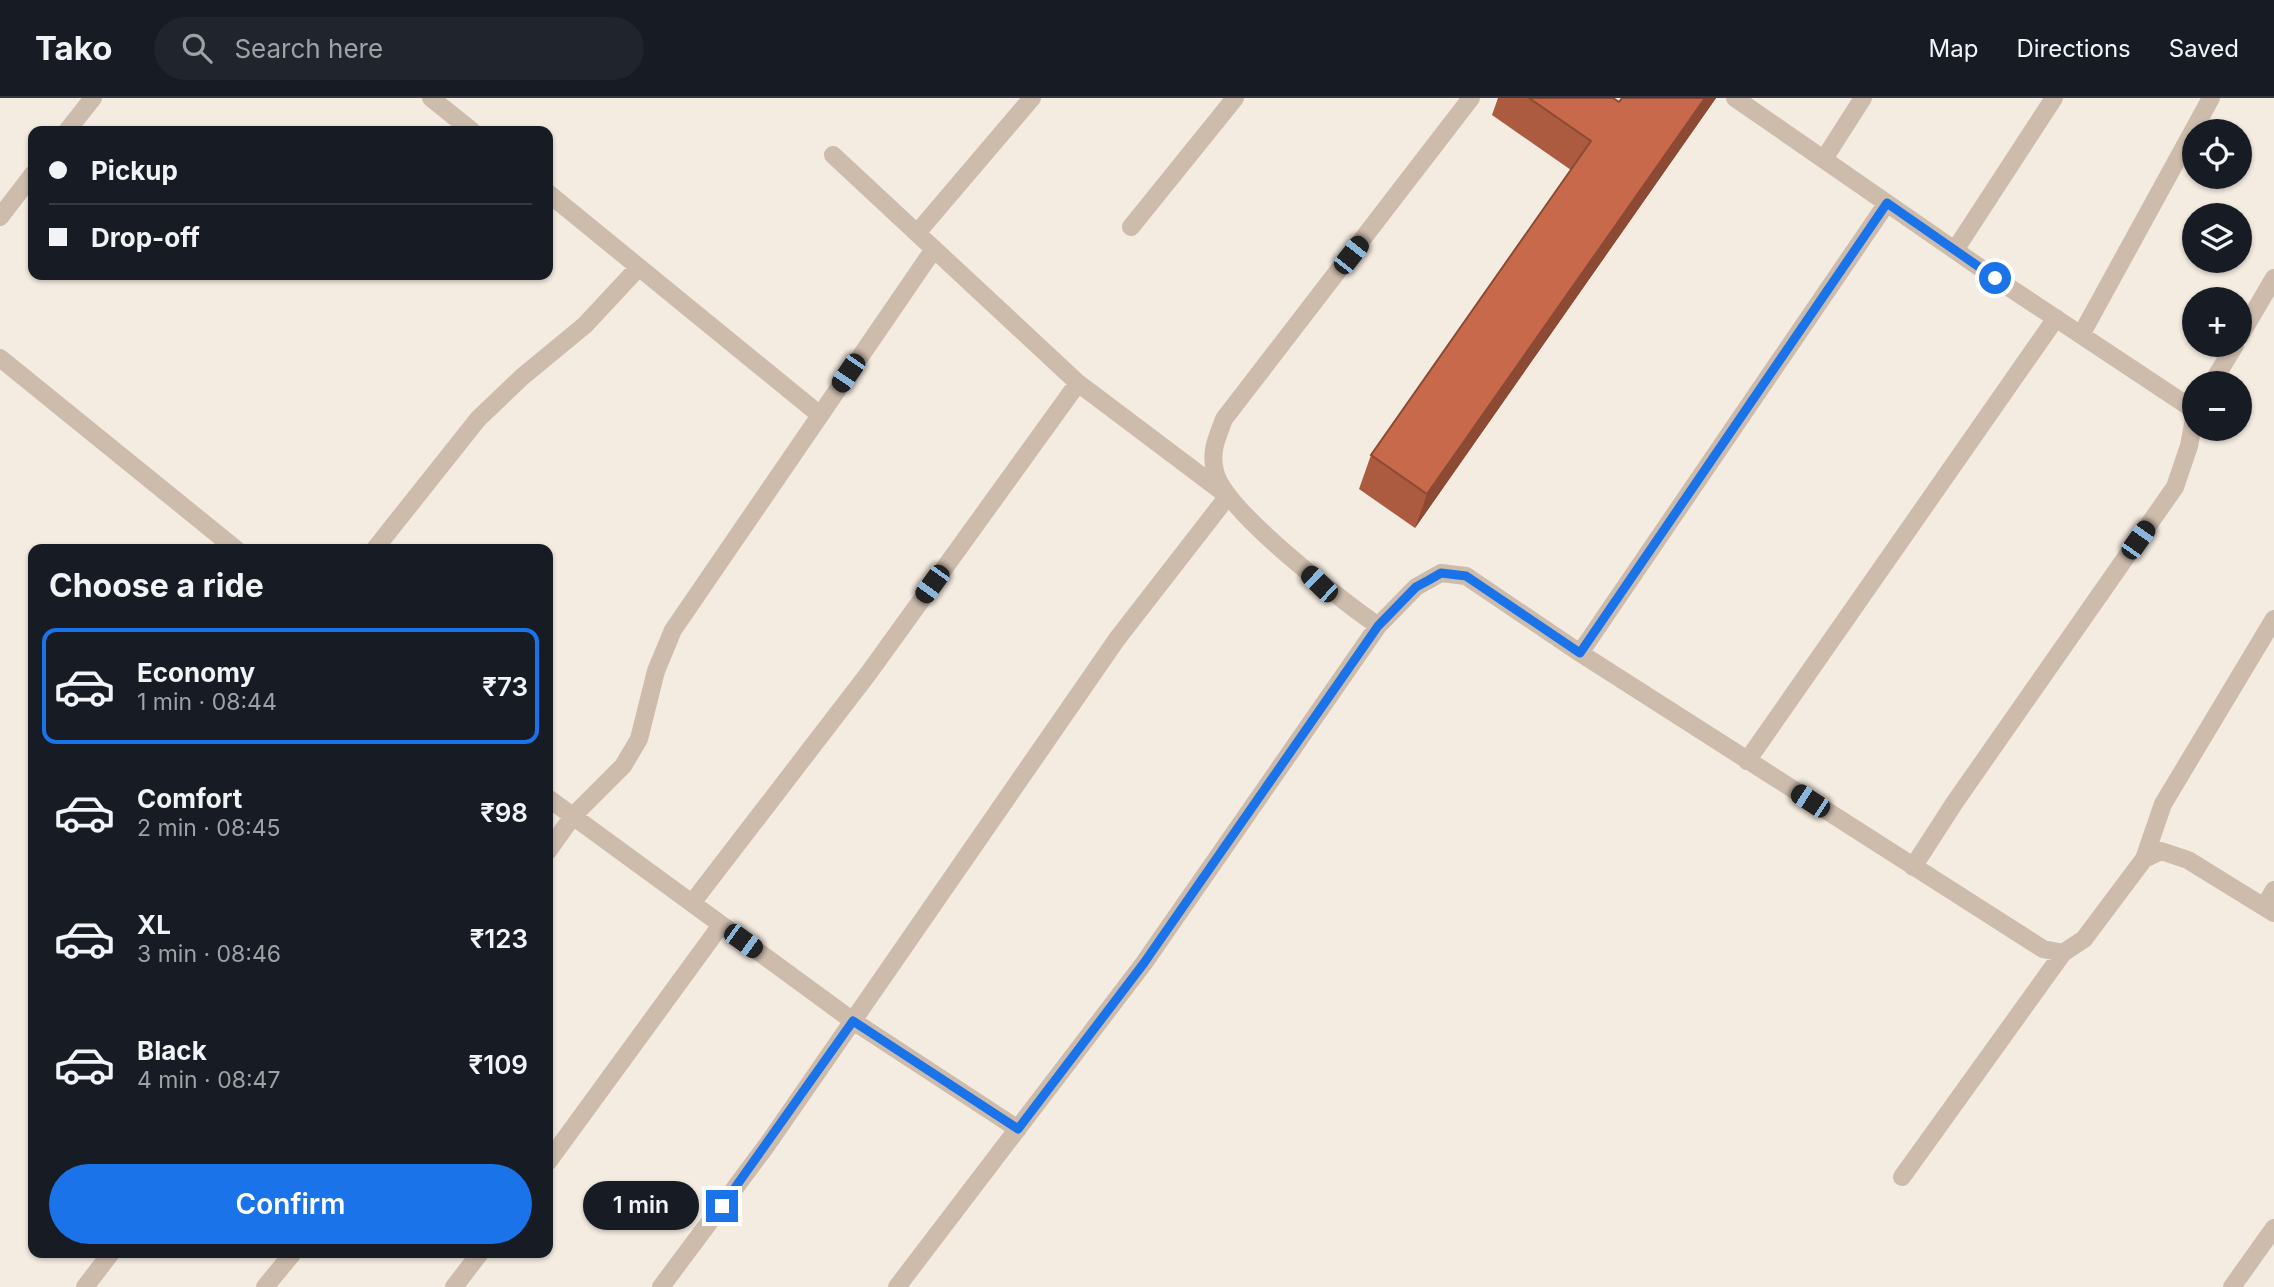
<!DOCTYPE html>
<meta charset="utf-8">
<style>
:root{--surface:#171b24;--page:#20242c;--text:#f1f3f6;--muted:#9ea1a6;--line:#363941;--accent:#1a73e8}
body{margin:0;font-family:Inter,sans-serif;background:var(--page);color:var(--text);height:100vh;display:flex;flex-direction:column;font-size:26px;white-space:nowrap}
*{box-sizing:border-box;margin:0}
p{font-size:23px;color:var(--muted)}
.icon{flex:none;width:38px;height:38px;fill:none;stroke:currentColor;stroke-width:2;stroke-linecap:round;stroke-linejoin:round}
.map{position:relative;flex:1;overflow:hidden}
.details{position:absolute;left:28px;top:446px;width:525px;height:714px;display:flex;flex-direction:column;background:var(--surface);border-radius:14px;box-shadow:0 2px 5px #0004}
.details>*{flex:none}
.guide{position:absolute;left:28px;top:28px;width:525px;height:154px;border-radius:14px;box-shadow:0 2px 5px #0004;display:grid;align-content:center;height:154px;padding:0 21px;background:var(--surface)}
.controls{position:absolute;left:2182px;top:21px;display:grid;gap:14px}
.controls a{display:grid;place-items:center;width:70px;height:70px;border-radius:50%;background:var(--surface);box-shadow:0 2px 5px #0004;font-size:35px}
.end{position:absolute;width:32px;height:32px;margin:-16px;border:9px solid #1a73e8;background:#fff;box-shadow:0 0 0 4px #fff}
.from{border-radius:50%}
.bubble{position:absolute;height:49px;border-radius:24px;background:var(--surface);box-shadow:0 2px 5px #0004;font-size:23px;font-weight:600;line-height:49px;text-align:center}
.car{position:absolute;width:21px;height:42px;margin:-21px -10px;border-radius:9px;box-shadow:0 0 5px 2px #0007;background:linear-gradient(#222 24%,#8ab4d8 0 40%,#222 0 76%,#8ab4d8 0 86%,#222 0)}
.guide b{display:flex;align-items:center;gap:24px;height:66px;font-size:26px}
.guide b+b{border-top:2px solid var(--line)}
.guide i{width:18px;height:18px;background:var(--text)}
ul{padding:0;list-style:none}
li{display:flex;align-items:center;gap:21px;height:116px;margin:0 14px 10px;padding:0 7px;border:4px solid transparent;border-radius:14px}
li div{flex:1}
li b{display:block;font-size:26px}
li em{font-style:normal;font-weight:600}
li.on{border-color:var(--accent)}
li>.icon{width:63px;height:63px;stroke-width:1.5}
h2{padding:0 21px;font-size:32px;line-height:84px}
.cta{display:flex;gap:14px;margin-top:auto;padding:14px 21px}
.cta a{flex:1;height:80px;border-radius:42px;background:var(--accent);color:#fff;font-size:28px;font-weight:600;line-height:80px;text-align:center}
header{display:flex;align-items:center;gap:42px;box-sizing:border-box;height:98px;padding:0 35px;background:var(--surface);border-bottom:2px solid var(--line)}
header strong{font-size:33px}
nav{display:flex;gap:38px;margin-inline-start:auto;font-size:24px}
.search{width:490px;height:63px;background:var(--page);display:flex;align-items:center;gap:18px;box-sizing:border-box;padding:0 24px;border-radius:38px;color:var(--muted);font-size:26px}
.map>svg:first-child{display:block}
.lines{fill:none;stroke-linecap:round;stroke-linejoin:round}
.street{stroke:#cdbbac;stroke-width:18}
.wall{fill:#ac5a40}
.shaded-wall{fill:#8c4a34}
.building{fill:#c8694b;stroke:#8c4a34;stroke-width:2}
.route{stroke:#1a73e8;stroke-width:9}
</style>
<header>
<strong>Tako</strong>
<div class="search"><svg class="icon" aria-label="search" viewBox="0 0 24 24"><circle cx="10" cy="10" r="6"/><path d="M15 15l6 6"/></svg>Search here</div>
<nav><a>Map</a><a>Directions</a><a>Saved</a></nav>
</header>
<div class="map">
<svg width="2274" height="1189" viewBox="0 0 2274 1189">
<rect width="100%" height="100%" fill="#f4ebe1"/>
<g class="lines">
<path class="street" d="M431 0 472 33
M1735 0 1995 180 2194 312
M67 33 93 0
M1824 61 1863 0
M548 95 820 317
M0 119 33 76
M1131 129 1235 0
M917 135 1032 0
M1955 152 2054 0
M2081 237 2211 0
M2240 238 2274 180
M0 260 237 452
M2212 285 2235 247
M374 452 478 321 522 279 585 227 639 169
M1378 528C1343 503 1223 412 1215 373 1210 353 1217 340 1224 321L1471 0
M1580 555 1887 105
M1747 663 2056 220
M548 700 853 923 1018 1031
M548 753 573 718 623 668 639 641 656 573 673 532 934 151
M2144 761 2163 706 2274 521
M1913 769 1955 704 2175 389 2189 348 2194 321
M692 805 868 576 1078 285
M2264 809 2274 792
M548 1064 721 827
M1902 1079 2063 855
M85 1189 111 1155
M265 1189 293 1155
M454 1189 480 1155
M661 1189 767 1047 1117 541 1228 398 1078 285 833 57
M897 1189 1144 865 1378 528 1416 489 1441 475 1466 478 1580 555 2043 851 2063 855 2084 841 2144 761 2161 753 2188 762 2274 815
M2232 1189 2274 1130"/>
</g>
<path class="wall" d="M1498 0H1613L1619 4 1622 0H1716L1415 430 1359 391 1371 357 1571 72 1492 17Z"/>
<path class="shaded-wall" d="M1705 0H1716L1415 430 1427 396Z"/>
<path class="building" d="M1529 0H1613L1619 4 1622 0H1705L1427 396 1371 357 1591 43Z"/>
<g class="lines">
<path class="route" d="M722 1108 853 923 1018 1031 1144 865 1378 528 1416 489 1429 482 1441 475 1466 478 1580 555 1887 105 1995 180"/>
</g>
</svg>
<div class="controls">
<a><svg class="icon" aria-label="locate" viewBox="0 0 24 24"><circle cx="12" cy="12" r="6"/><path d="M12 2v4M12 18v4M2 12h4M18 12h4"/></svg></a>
<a><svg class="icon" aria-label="layers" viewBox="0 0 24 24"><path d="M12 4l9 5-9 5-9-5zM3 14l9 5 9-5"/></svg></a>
<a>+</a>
<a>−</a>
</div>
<i class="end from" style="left:1995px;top:180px"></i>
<i class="end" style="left:722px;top:1108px"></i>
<div class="bubble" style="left:583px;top:1083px;width:116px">1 min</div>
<i class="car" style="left:1351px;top:157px;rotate:38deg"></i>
<i class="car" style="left:848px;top:275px;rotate:214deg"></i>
<i class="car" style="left:2138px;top:442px;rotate:35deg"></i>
<i class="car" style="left:932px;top:486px;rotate:216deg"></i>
<i class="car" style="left:1319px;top:486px;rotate:314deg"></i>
<i class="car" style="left:1810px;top:703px;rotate:303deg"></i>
<i class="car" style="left:743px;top:843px;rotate:126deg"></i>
<div class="guide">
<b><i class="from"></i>Pickup</b>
<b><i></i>Drop-off</b>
</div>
<section class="details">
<h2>Choose a ride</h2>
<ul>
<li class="on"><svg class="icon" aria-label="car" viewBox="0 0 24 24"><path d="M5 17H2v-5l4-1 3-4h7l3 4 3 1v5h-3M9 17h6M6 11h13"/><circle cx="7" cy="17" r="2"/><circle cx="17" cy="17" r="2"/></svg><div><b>Economy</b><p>1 min · 08:44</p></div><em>₹73</em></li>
<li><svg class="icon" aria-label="car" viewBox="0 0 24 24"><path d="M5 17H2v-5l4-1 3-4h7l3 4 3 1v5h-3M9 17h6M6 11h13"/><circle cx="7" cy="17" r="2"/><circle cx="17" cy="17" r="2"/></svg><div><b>Comfort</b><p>2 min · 08:45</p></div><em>₹98</em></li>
<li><svg class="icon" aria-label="car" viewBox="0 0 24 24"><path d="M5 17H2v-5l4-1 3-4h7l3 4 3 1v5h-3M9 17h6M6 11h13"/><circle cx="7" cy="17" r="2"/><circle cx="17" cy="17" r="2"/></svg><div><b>XL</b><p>3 min · 08:46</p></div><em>₹123</em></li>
<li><svg class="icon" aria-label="car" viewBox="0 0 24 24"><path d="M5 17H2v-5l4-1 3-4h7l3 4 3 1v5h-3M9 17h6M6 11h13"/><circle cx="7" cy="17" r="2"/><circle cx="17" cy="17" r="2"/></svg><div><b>Black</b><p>4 min · 08:47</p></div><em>₹109</em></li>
</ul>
<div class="cta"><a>Confirm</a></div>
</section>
</div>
